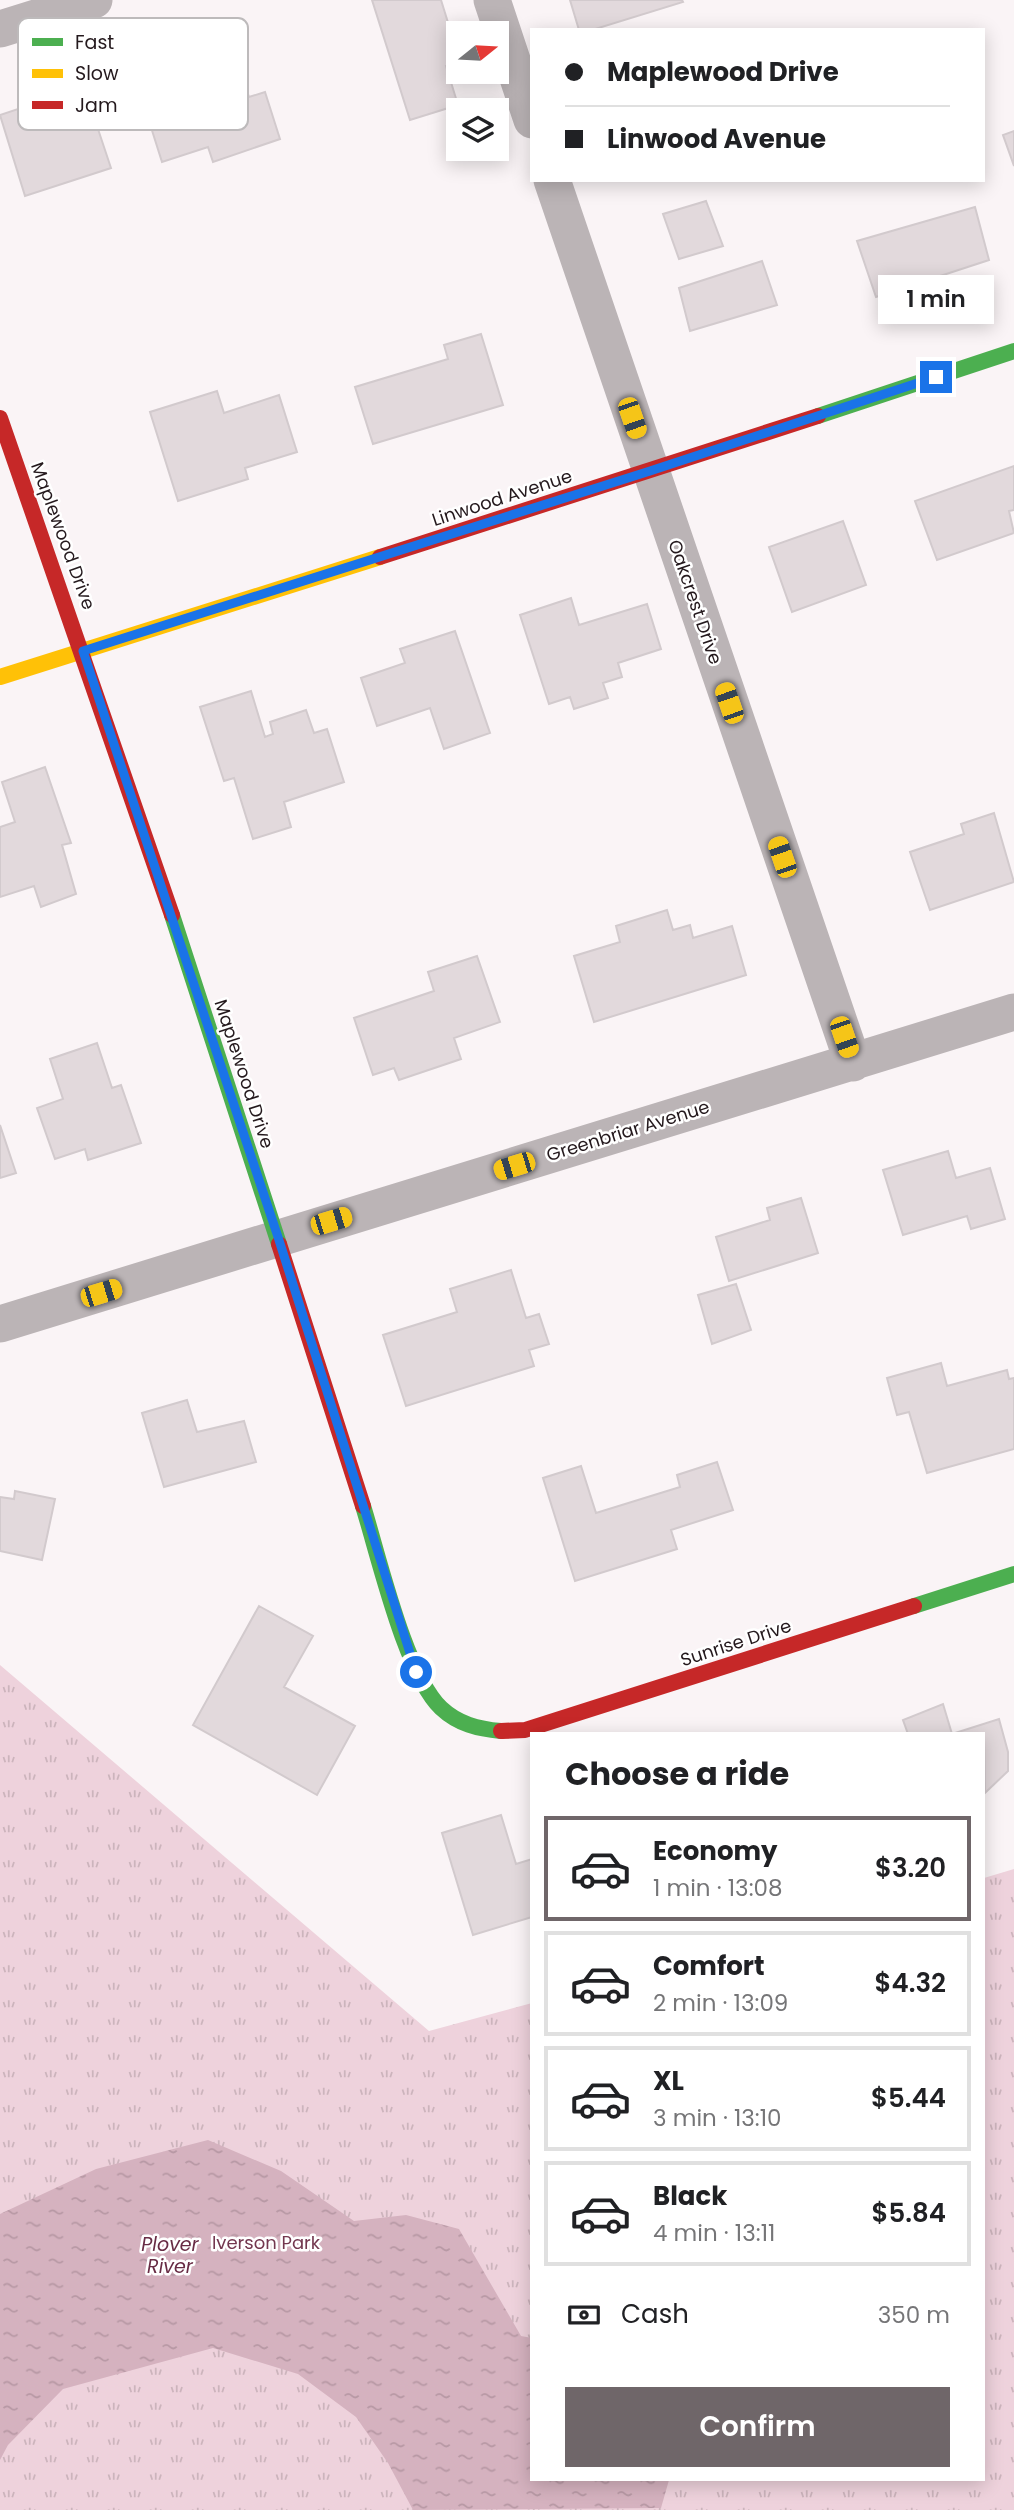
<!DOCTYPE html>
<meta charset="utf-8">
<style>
:root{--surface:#fff;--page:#f2f2f2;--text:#202124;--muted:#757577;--line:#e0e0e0;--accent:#6f6669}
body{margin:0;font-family:Poppins,sans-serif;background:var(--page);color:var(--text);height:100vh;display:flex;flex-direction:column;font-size:26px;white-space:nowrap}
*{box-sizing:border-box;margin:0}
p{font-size:23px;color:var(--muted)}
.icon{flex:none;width:38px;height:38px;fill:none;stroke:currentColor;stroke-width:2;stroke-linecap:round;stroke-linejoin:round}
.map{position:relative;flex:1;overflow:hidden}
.details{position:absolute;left:530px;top:1732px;width:455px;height:749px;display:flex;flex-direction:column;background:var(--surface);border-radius:0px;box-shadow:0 4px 18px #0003}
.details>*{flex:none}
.banner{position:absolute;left:530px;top:28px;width:455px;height:154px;border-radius:0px;box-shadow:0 4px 18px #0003;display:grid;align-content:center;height:154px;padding:0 35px;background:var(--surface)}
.needle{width:46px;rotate:72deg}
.tools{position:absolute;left:446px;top:21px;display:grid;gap:14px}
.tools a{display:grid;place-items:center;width:63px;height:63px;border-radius:0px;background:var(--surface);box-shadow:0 4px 18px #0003;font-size:35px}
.end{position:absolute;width:32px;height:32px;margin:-16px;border:9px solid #1a73e8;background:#fff;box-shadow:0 0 0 4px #fff}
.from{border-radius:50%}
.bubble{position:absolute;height:49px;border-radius:0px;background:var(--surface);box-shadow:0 4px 18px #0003;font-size:23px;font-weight:600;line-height:49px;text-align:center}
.car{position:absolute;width:21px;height:42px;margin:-21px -10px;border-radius:9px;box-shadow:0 0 5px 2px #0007;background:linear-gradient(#f5c518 24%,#345 0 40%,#f5c518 0 76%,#345 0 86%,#f5c518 0)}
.banner b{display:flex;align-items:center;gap:24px;height:66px;font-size:26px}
.banner b+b{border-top:2px solid var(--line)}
.banner i{width:18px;height:18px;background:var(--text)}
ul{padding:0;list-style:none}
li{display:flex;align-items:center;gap:21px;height:105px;margin:0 14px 10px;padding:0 21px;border:4px solid var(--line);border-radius:0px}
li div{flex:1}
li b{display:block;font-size:26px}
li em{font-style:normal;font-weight:600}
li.selected{border-color:var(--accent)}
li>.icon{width:63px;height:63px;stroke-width:1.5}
h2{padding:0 35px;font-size:32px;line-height:84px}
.pay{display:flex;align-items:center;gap:18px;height:77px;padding:0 35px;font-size:26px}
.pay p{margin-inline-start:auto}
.action{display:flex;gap:14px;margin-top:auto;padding:14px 35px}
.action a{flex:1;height:80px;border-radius:0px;background:var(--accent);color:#fff;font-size:28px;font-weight:600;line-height:80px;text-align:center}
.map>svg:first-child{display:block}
.park{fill:url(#park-tufts)}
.water{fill:url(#water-ripples)}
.building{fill:#e2d9dc;stroke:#d2cacd;stroke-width:2}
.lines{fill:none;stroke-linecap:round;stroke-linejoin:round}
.street{stroke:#bbb4b6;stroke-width:37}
.fast{stroke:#4caf50;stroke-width:16}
.slow{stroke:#ffc107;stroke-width:16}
.jam{stroke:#c62828;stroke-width:16}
.route{stroke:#1a73e8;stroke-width:9}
.labels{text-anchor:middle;stroke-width:5;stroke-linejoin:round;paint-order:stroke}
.street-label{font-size:18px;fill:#24191d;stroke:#fff}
.park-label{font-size:18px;fill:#73374f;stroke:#fff}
.water-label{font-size:19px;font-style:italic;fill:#682c45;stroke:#fff}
.key{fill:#fff;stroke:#bdbabb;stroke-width:2}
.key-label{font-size:19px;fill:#24191d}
</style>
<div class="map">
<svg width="1014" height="2510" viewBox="0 0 1014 2510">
<defs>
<pattern id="park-tufts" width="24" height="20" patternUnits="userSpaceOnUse" patternTransform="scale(1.75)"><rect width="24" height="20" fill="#eed2dc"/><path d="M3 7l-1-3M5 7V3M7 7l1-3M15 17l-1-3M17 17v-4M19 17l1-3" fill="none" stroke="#ccb4bc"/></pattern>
<pattern id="water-ripples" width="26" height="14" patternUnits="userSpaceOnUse" patternTransform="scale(1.75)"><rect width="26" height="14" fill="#d5b2bf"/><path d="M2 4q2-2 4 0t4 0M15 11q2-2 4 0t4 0" fill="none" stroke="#b798a4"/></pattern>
</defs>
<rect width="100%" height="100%" fill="#faf4f6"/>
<path class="park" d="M0 1665 429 2031 532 2003V2480H984V1878L1014 1869V2510H0Z"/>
<path class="water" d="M208 2140 281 2171 354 2221 406 2215 459 2229 521 2336 532 2338V2480H669L661 2508 413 2510 388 2463 356 2417 298 2374 213 2348 63 2389 8 2445 0 2460V2214L96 2169Z"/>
<path class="building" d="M372 0H441L458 55V63L446 66 458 105 410 120Z
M570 0H682L683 2 592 30H579Z
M240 70 249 97 265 92 280 139 213 162 208 147 162 162 143 102Z
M84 87 111 168 25 196 0 115Z
M1014 131V166L1003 135Z
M706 201 723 246 679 259 663 214Z
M975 207 989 260 876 297 857 241Z
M762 261 777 305 690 331 679 288Z
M481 334 503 405 373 444 355 387 448 359 444 345Z
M217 391 224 413 279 395 297 452 245 468 248 479 178 501 150 412Z
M1014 466V510L1009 511 1014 533 937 560 915 501Z
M843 521 866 585 792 612 769 547Z
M571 598 579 625 647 604 661 649 618 663 622 677 603 683 608 698 574 709 570 697 549 704 520 615Z
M455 631 490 733 444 749 430 708 377 726 361 678 405 663 400 649Z
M251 691 265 737 273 734 270 722 306 710 314 733 327 729 344 782 284 802 291 827 253 839 234 778 224 781 200 707Z
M45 767 71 843 62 845 76 894 41 907 34 886 0 897V827L15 822 2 782Z
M994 813 1014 882 930 910 910 852 964 834 961 824Z
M667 910 673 930 690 925 693 938 732 926 746 975 594 1022 574 956 620 942 616 926Z
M477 956 500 1022 454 1038 461 1059 399 1080 394 1068 373 1075 354 1018 434 991 428 972Z
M97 1043 112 1088 121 1085 141 1143 88 1160 85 1149 55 1159 37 1108 63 1099 50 1059Z
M0 1125 16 1173 0 1178Z
M948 1151 956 1178 990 1168 1005 1219 971 1229 967 1216 903 1235 883 1170Z
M801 1198 818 1253 729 1281 716 1237 770 1220 767 1208Z
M511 1270 526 1318 539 1314 549 1344 529 1350 534 1366 406 1406 383 1335 457 1312 450 1289Z
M736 1284 751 1330 712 1344 698 1295Z
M941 1363 947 1386 1007 1370 1009 1379 1014 1378V1449L927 1473 909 1412 897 1415 887 1378Z
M187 1400 197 1432 244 1421 256 1462 164 1487 142 1413Z
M717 1462 733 1510 671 1530 677 1549 575 1581 543 1478 581 1466 596 1513 680 1487 677 1475Z
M15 1491 55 1499 42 1560 0 1551V1497L14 1499Z
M259 1606 313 1636 284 1687 355 1726 317 1795 193 1725Z
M943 1704 952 1734 999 1719 1008 1752V1771L985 1793 984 1734H908L903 1720Z
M501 1815 516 1864 532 1859V1917L473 1935 442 1833Z"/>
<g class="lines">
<path class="street" d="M492 0 532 120
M0 29 94 0
M552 180 853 1063
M0 1324 1014 1012"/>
<path class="fast" d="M818 416 1014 351
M172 915 279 1244
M363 1506C379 1557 405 1673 441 1708 458 1724 478 1729 501 1731
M914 1606 1014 1574"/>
<path class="slow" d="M0 677 380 557"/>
<path class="jam" d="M0 418 172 915
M380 557 818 416
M279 1244 363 1506
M501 1731 525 1730 914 1606"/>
</g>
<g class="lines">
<path class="route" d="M416 1672 278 1237 83 651 650 471 936 377"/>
</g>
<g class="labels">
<g class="street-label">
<text transform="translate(502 498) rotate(-18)" y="6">Linwood Avenue</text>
<text transform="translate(63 536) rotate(70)" y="6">Maplewood Drive</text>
<text transform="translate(695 602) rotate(71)" y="6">Oakcrest Drive</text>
<text transform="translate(244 1074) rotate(72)" y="6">Maplewood Drive</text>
<text transform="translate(628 1131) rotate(-17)" y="6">Greenbriar Avenue</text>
<text transform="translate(736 1643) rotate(-18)" y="6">Sunrise Drive</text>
</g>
<g class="park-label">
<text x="266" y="2249">Iverson Park</text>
</g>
<g class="water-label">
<text x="170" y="2251">Plover<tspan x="170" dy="22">River</tspan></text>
</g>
</g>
<rect x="18" y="18" width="230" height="112" rx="10" class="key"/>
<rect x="32" y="38" width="31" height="8" fill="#4caf50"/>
<rect x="32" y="69" width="31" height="9" fill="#ffc107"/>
<rect x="32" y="101" width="31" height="8" fill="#c62828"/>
<g class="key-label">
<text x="75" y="49">Fast</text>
<text x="75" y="80">Slow</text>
<text x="75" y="112">Jam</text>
</g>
</svg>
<div class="tools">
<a><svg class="needle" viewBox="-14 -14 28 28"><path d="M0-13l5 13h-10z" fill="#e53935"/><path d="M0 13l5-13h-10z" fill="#757577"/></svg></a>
<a><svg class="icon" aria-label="layers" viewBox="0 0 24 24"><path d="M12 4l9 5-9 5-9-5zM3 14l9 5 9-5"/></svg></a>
</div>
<i class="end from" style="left:416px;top:1672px"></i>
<i class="end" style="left:936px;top:377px"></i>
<div class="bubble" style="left:878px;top:275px;width:116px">1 min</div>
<i class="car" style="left:632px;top:418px;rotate:161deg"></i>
<i class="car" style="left:729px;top:703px;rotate:341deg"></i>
<i class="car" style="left:782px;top:857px;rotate:341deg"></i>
<i class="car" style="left:844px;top:1037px;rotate:161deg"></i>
<i class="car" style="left:514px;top:1166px;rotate:253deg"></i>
<i class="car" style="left:331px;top:1221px;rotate:73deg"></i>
<i class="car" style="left:101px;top:1293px;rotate:73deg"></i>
<div class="banner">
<b><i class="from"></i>Maplewood Drive</b>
<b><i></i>Linwood Avenue</b>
</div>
<section class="details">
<h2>Choose a ride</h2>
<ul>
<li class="selected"><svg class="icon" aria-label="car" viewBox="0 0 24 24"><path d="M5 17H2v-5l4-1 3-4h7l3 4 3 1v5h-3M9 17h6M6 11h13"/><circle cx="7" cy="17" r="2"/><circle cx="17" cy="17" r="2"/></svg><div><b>Economy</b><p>1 min · 13:08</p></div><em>$3.20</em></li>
<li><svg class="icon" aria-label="car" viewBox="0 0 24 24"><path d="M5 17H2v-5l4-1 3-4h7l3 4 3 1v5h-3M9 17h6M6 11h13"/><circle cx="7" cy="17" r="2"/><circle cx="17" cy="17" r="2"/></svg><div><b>Comfort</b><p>2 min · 13:09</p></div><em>$4.32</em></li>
<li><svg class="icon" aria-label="car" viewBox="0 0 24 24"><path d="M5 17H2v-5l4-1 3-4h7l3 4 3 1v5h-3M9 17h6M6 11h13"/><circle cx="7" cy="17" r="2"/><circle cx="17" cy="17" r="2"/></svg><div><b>XL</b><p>3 min · 13:10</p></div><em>$5.44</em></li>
<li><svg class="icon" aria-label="car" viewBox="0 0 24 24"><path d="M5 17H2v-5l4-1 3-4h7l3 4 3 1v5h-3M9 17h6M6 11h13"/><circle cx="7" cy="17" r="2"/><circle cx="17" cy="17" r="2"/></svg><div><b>Black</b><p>4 min · 13:11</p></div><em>$5.84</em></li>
</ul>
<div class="pay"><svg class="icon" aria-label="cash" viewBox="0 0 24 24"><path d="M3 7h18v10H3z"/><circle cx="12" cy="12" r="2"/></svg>Cash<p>350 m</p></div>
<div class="action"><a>Confirm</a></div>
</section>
</div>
